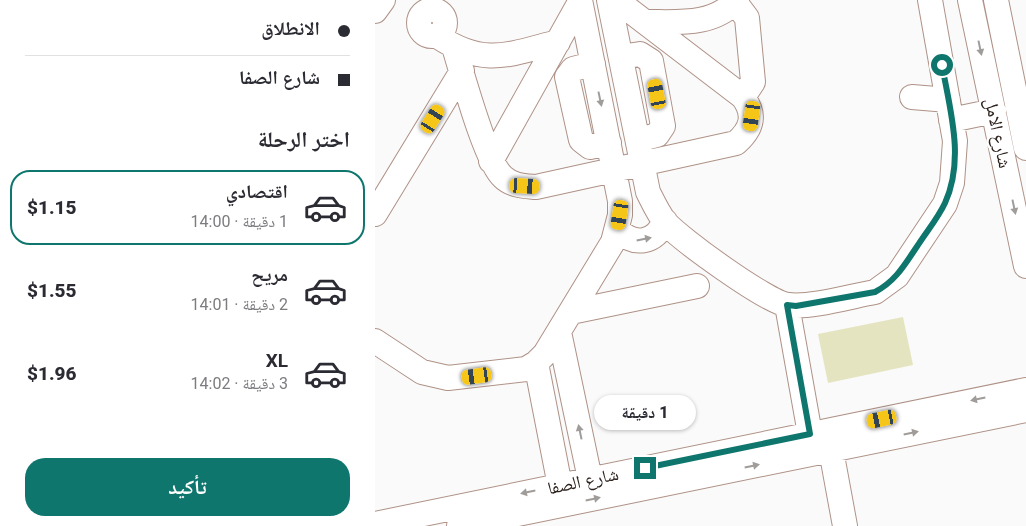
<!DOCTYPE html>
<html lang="ar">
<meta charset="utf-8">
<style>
:root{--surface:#fff;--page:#f7f7f7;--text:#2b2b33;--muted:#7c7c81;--line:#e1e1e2;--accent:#0f766e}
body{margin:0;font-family:Roboto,"Noto Naskh Arabic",sans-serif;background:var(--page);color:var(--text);direction:rtl;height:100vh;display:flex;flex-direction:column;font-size:19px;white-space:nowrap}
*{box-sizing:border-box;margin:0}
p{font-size:16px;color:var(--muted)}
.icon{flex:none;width:28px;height:28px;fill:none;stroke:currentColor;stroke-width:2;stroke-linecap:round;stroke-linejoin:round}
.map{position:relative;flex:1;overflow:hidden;direction:ltr}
.sheet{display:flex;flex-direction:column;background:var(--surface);width:375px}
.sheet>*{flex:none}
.guide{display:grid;align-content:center;height:110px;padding:0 25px;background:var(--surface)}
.end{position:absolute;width:22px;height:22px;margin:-11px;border:6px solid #0f766e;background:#fff;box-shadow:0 0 0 2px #fff}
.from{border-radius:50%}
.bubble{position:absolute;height:35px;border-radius:18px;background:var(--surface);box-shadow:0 1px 4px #0004;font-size:16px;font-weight:800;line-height:35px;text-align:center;direction:rtl}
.car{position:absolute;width:15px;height:30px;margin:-15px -8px;border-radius:6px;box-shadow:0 0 4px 1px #0007;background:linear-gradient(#f5c518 24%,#345 0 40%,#f5c518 0 76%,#345 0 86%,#f5c518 0)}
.guide b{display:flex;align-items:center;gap:18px;height:48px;font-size:19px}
.guide b+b{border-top:1px solid var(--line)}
.guide i{width:12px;height:12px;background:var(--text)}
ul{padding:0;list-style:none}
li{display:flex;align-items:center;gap:15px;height:75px;margin:0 10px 8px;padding:0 15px;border:2px solid transparent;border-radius:20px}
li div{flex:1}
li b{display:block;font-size:19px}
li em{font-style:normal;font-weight:800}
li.on{border-color:var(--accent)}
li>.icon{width:45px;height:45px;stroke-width:1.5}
h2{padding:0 25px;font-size:22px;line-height:60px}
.action{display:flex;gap:10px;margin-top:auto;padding:10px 25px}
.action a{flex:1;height:58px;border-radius:20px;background:var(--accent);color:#fff;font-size:20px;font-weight:800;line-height:58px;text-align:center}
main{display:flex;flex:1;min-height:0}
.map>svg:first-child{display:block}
.green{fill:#e5e4c0}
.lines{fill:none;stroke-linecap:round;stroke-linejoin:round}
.minor-casing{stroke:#af9287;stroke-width:26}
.minor{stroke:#fff;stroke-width:24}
.oneway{fill:#a09c9a}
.route{stroke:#0f766e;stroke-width:6}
.labels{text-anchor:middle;stroke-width:5;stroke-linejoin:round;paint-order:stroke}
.street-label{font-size:18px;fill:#2d221e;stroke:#fff}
</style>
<main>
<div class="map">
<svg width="651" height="526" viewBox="0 0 651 526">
<rect width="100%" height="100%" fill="#fafafa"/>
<path class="green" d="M528 317 538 365 453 383 443 334Z"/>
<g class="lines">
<g class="minor-casing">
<path id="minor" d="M234 0 273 192C278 202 283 213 290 222 305 239 393 303 413 305 436 308 477 296 500 292L522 276 570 204 577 183 580 141 555 0
M595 0 651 266
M621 0 651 148
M360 2 372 18 378 82 368 97
M44 23a13 13 0 1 1 26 0a13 13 0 1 1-26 0Z
M0 11 8 0
M272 22C304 22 338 26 362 0
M62 36C109 67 132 55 183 42
M79 47C87 73 111 163 128 177 137 186 150 186 161 187L361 143C377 129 381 115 368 97L241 0
M246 57 265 54 276 61 288 126 282 135 263 140
M218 64 198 69 192 77 206 140 215 147 234 143
M537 97 573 100
M576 120 619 111
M116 161 205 2
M0 214 87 71
M243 230C260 247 280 243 290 221
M412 305 435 434
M196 312 322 286
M184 332 215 479
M0 341 47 372 73 378 151 369 161 363 170 354 238 242 245 215V201L205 0
M161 363 185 486
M456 450 470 526
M0 524 651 390
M84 526 651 410"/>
</g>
<use href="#minor" class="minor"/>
</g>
<defs><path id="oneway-solid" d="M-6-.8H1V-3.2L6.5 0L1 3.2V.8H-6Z" transform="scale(1.25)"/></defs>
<g class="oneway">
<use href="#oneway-solid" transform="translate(605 48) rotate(78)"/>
<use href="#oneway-solid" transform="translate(225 99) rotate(78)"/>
<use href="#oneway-solid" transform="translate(639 207) rotate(78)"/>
<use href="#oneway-solid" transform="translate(269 239) rotate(-11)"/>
<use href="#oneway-solid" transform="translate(603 399) rotate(168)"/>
<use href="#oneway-solid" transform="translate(205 432) rotate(-102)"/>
<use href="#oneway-solid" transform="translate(536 433) rotate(-12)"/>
<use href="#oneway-solid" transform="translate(377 466) rotate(-12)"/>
<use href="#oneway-solid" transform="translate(153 492) rotate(168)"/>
<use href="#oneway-solid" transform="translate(218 499) rotate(-12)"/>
</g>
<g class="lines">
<path class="route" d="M270 468 435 434 412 305 421 306 500 292C521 281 530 264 543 245 552 231 563 218 570 203 590 159 575 110 567 65"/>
</g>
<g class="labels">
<g class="street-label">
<text transform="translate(623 133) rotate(78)" y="6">شارع الامل</text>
<text transform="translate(208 481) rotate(-12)" y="6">شارع الصفا</text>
</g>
</g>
</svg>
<i class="end from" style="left:567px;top:65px"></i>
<i class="end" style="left:270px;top:468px"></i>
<div class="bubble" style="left:219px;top:395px;width:102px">1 دقيقة</div>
<i class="car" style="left:282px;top:94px;rotate:349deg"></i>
<i class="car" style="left:377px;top:116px;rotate:188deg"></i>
<i class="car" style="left:58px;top:119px;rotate:32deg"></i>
<i class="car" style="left:150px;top:186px;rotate:93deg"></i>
<i class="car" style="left:245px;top:215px;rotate:189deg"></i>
<i class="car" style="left:102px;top:376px;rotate:262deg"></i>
<i class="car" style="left:507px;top:419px;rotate:258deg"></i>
</div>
<section class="sheet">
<div class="guide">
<b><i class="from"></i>الانطلاق</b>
<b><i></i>شارع الصفا</b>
</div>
<h2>اختر الرحلة</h2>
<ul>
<li class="on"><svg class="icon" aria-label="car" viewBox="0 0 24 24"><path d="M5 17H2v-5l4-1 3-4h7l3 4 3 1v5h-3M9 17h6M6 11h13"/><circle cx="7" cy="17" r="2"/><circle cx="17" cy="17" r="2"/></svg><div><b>اقتصادي</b><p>1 دقيقة · 14:00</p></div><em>$1.15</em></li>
<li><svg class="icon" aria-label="car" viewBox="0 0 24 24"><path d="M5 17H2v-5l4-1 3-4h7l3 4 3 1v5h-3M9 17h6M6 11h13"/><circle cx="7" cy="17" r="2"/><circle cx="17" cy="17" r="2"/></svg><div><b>مريح</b><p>2 دقيقة · 14:01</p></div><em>$1.55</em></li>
<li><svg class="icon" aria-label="car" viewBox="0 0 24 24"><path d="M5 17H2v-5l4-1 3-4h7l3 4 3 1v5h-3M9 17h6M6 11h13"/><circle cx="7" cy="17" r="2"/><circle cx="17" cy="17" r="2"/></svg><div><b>XL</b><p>3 دقيقة · 14:02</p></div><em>$1.96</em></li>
</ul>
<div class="action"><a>تأكيد</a></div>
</section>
</main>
